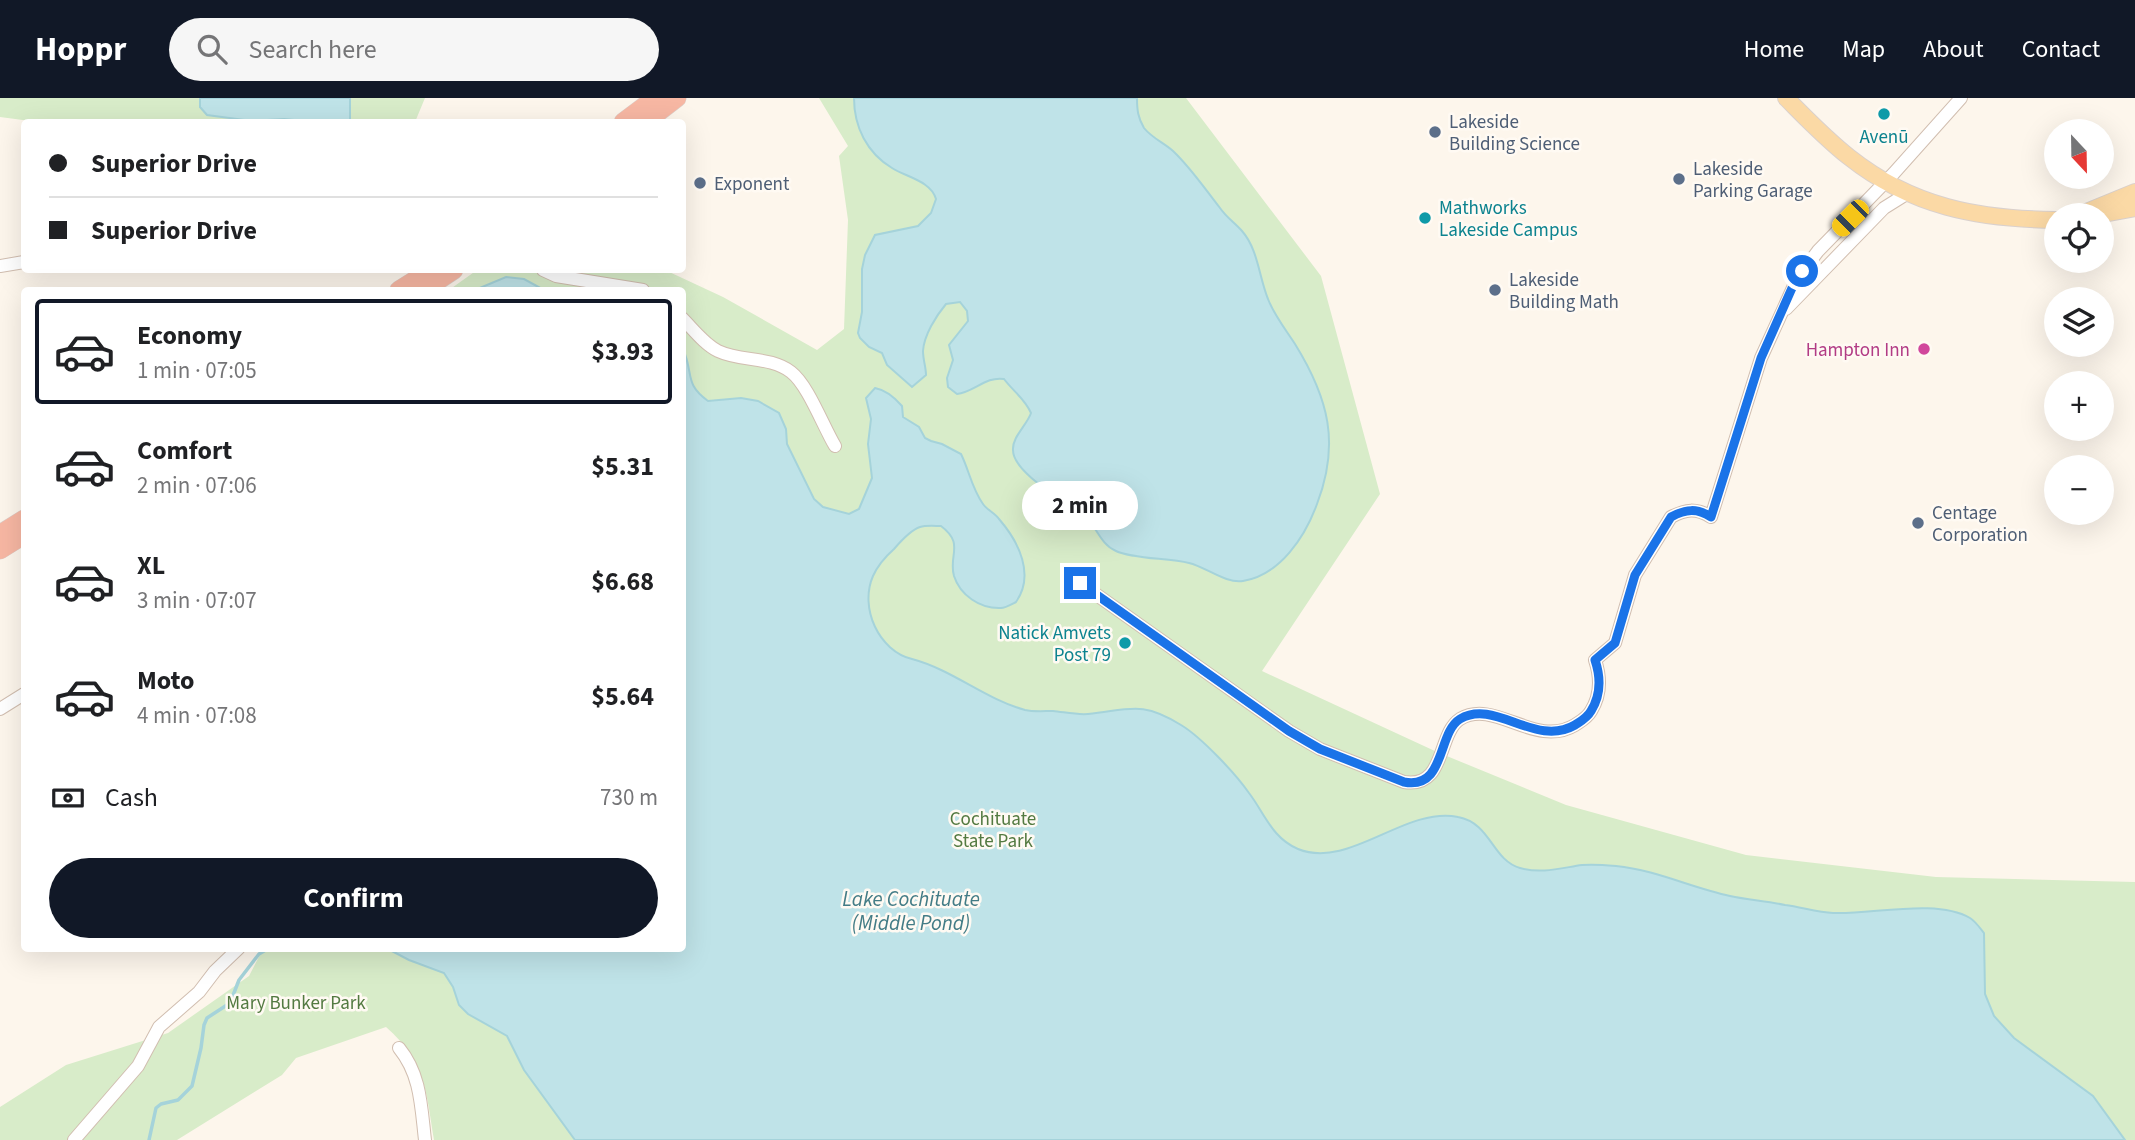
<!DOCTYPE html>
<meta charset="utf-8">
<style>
:root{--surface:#fff;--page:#f6f6f6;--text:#202124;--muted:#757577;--line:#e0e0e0;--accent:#111827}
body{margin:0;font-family:"Source Sans 3",sans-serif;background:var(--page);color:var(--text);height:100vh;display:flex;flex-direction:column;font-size:26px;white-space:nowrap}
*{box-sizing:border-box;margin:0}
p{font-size:23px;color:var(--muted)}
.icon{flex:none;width:38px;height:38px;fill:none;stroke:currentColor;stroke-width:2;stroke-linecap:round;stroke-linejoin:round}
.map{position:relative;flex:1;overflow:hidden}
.side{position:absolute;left:21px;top:189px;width:665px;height:665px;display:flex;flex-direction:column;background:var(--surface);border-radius:7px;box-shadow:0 7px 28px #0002}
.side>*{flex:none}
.guide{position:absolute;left:21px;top:21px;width:665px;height:154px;border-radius:7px;box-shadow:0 7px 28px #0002;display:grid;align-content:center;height:154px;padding:0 28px;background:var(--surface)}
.needle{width:46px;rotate:158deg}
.tools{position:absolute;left:2044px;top:21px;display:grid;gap:14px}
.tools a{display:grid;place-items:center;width:70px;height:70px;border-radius:50%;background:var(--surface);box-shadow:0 7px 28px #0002;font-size:35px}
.end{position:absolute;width:32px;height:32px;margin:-16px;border:9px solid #1a73e8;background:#fff;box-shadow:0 0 0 4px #fff}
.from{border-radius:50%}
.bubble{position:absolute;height:49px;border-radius:24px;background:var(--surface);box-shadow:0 7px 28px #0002;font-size:23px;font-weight:700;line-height:49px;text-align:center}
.car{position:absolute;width:21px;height:42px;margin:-21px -10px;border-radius:9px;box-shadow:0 0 5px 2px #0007;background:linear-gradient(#f5c518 24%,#345 0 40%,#f5c518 0 76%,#345 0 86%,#f5c518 0)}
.guide b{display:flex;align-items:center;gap:24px;height:66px;font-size:26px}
.guide b+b{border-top:2px solid var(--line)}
.guide i{width:18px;height:18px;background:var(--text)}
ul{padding:12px 0 0;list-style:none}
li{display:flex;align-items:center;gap:21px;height:105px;margin:0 14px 10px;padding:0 14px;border:4px solid transparent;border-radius:7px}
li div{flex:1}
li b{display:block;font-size:26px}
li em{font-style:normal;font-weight:700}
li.on{border-color:var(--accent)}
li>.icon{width:63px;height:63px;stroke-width:1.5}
.pay{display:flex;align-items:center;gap:18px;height:77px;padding:0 28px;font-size:26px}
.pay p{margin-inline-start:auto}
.button{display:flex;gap:14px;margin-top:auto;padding:14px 28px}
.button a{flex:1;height:80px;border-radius:42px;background:var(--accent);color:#fff;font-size:28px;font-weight:700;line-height:80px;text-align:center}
header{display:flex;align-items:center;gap:42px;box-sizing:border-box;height:98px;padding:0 35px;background:var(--accent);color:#fff}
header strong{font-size:33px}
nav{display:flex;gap:38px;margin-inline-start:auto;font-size:24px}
.search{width:490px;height:63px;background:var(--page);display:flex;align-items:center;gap:18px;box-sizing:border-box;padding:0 24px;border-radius:38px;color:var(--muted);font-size:26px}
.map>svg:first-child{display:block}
.green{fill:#d8ecc9}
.water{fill:#bfe3e8;stroke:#a5d3da;stroke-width:2}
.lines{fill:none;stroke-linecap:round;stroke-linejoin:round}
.stream{stroke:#a5d3da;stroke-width:3.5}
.minor-casing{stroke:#d1beb0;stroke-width:14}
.major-casing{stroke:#dad1cd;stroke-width:18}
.highway-casing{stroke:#dad1cd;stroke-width:19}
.minor{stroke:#fff;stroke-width:12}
.major{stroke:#fbd9a5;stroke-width:16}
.highway{stroke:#f7b7a3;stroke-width:18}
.route{stroke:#1a73e8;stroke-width:9}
.culture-dot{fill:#0f9aa8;stroke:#fffaf3;stroke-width:2.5}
.service-dot{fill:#5c6f8a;stroke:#fffaf3;stroke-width:2.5}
.hotel-dot{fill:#d1479c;stroke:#fffaf3;stroke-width:2.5}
.labels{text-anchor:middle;stroke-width:5;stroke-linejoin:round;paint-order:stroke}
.service-label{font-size:19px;fill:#4e5e75;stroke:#fffaf3;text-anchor:start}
.culture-label{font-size:19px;fill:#0d838f;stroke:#fffaf3}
.hotel-label{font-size:19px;fill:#b23c85;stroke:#fffaf3;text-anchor:end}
.park-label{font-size:19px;fill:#537a41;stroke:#fffaf3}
.water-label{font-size:21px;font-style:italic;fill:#437c86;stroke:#fffaf3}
</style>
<header>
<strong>Hoppr</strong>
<div class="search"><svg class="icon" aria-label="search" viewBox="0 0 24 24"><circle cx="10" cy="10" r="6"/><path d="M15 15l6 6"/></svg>Search here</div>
<nav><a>Home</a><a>Map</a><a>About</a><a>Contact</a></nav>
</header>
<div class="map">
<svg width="2135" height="1042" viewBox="0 0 2135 1042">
<rect width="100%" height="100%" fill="#fdf6ec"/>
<path class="green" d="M0 0H200L199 3 207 17 252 23 284 21 315 24H38L0 19Z
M350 0H425L415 24H349Z
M819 0H1186L1321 178 1380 396 1262 573 1437 654 1566 707 1746 757 1936 779 2135 784V1042H434C426 993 426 964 386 929L296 960 282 977 177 1042H0V1009L66 967 168 935 249 878 263 851 682 850V192H449L477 172H665L723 199 817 252 844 231 848 122 839 58 848 48Z"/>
<path class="water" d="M200 0H350V22L349 24H315L284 21 252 23 207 17 200 9Z
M854 0H1137C1137 12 1138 20 1144 30 1152 40 1164 45 1173 53 1191 70 1205 91 1220 110 1226 119 1235 125 1242 133 1258 151 1259 179 1268 201 1274 217 1286 232 1295 246 1329 301 1340 346 1317 406 1305 439 1280 477 1243 483 1226 486 1206 469 1189 465 1168 460 1133 461 1116 453 1099 446 1096 425 1081 415 1064 402 1013 375 1013 352 1012 339 1027 327 1031 315 1025 301 1013 293 1004 281 986 278 974 294 957 296L948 289 947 280 953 262 949 247 968 223 967 213 960 204 946 206C936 218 924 237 923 253 923 262 926 269 926 277L912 289 887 267 882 255 869 249 860 240 858 235 862 214V171L865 157 875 137 918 128 931 115 936 101C931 83 906 79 892 70 867 55 854 29 854 0Z
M506 179 524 181 544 192H475Z
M683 251C694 276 684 286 708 303L741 300 758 303 779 315 786 331 787 346 814 401 823 409 849 416 859 411 872 380 868 346 871 321 866 300 875 290C886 292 895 300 902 308L903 319 919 329 925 340 931 343 942 346 961 356C969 372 972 391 983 406 987 412 995 415 999 421 1019 444 1035 477 1016 504 1012 506 1005 510 1001 510 980 511 960 497 954 478 948 457 965 446 941 428 935 428 926 427 920 429 911 432 900 444 894 451 885 459 878 467 873 478 859 510 879 553 912 561 953 572 985 601 1025 612 1034 614 1044 613 1053 613 1064 614 1076 617 1088 616 1129 612 1141 602 1181 627 1201 639 1235 675 1249 695 1265 716 1272 740 1298 751 1349 772 1405 708 1458 719 1491 725 1492 762 1520 770 1541 776 1561 770 1582 767 1593 766 1605 767 1616 768 1656 772 1692 790 1730 798 1748 802 1767 803 1785 807 1801 809 1817 814 1833 815 1871 817 1936 800 1970 820 1975 823 1980 830 1984 835L1985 896 1994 918 2014 940 2093 998 2125 1042H575L524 972 507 938 468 916 459 907 453 889 444 875 409 862 388 851 682 850Z"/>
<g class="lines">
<path class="stream" d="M149 1042 156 1010 161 1006 178 1002 192 988 201 950 204 927 207 920 230 905 239 882 259 856 269 850"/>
<g class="minor-casing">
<path id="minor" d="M0 168 24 164
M543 172 556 178 643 192
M1786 211 1884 110 1908 95
M682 220C693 231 704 246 718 253 741 264 770 258 791 274 808 287 823 328 835 348
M1080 485 1289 633 1320 651 1404 684C1446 691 1437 636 1460 621 1495 600 1535 651 1575 627 1581 623 1587 620 1591 613 1601 597 1601 580 1595 562L1615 545 1635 477 1671 419C1686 411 1696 410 1711 419L1761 260 1797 181 1818 153 1894 75 1961 0
M0 611 24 596
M399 950C421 977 421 1008 425 1042
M74 1042 138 968 159 929 199 894 215 873 239 850"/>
</g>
<g class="major-casing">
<path id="major" d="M1786 0C1806 20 1826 41 1849 59 1912 109 1978 121 2056 122
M2079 117 2135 94
M2098 117 2135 110"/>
</g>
<g class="highway-casing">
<path id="highway" d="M623 24 655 0
M646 24 677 0
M399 192 431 172
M424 192 454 172
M0 436 24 421
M0 452 24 437"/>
</g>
<use href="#minor" class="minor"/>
<use href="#major" class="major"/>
<use href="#highway" class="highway"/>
</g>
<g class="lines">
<path class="route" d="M1080 485 1289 633 1320 651 1404 684C1446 692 1437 635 1460 621 1495 600 1535 650 1575 627 1581 623 1587 620 1591 613 1601 597 1601 580 1595 562L1615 545 1635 477 1671 419C1686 411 1697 410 1711 419L1761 260 1792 190 1802 173"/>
</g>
<g class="culture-dot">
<circle cx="1884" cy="16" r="7"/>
<circle cx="1425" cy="120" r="7"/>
<circle cx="1125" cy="545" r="7"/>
</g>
<g class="service-dot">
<circle cx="1435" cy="34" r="7"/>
<circle cx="1679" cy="81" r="7"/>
<circle cx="700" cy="85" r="7"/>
<circle cx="1495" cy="192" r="7"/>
<circle cx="1918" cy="425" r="7"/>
</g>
<circle class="hotel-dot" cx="1924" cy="251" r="7"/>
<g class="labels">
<g class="service-label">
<text x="1449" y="30">Lakeside<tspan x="1449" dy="22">Building Science</tspan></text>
<text x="1693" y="77">Lakeside<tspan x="1693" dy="22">Parking Garage</tspan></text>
<text x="714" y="92">Exponent</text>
<text x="1509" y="188">Lakeside<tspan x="1509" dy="22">Building Math</tspan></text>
<text x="1932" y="421">Centage<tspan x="1932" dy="22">Corporation</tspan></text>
</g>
<g class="culture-label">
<text x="1884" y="45">Avenū</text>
<text x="1439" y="116" text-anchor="start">Mathworks<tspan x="1439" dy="22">Lakeside Campus</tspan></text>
<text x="1111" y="541" text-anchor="end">Natick Amvets<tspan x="1111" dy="22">Post 79</tspan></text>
</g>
<g class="hotel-label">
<text x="1910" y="258">Hampton Inn</text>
</g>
<g class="park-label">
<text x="993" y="727">Cochituate<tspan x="993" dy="22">State Park</tspan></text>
<text x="296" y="911">Mary Bunker Park</text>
</g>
<g class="water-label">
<text x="911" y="808">Lake Cochituate<tspan x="911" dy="24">(Middle Pond)</tspan></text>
</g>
</g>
</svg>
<div class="tools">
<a><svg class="needle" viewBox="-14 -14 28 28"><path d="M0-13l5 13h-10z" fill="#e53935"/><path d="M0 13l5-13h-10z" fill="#757577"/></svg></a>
<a><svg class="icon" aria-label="locate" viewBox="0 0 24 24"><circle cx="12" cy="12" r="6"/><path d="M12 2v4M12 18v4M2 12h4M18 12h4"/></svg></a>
<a><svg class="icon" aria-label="layers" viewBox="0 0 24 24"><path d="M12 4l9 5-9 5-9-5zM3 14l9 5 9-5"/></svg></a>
<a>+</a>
<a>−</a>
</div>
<i class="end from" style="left:1802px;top:173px"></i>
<i class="end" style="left:1080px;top:485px"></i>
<div class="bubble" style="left:1022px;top:383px;width:116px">2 min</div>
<i class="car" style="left:1850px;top:120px;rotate:225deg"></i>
<div class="guide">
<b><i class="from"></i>Superior Drive</b>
<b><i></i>Superior Drive</b>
</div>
<section class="side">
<ul>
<li class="on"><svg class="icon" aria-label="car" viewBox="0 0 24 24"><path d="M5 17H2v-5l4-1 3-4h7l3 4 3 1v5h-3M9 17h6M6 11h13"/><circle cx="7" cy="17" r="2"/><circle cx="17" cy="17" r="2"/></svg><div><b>Economy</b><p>1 min · 07:05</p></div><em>$3.93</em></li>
<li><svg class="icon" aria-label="car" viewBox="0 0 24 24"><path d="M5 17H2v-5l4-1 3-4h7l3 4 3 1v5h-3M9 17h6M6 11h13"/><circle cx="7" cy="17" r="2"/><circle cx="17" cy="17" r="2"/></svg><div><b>Comfort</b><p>2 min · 07:06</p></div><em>$5.31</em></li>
<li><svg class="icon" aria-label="car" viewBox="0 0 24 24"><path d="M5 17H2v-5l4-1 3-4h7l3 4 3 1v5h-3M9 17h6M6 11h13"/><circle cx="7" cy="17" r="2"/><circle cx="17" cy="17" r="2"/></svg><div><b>XL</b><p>3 min · 07:07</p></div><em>$6.68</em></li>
<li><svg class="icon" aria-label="car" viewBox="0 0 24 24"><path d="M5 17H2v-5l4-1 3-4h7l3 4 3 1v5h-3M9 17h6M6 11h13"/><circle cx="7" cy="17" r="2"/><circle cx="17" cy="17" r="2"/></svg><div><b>Moto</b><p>4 min · 07:08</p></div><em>$5.64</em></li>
</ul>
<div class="pay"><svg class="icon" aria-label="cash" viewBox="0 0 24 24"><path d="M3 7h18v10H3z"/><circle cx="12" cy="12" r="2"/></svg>Cash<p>730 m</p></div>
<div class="button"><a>Confirm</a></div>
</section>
</div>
